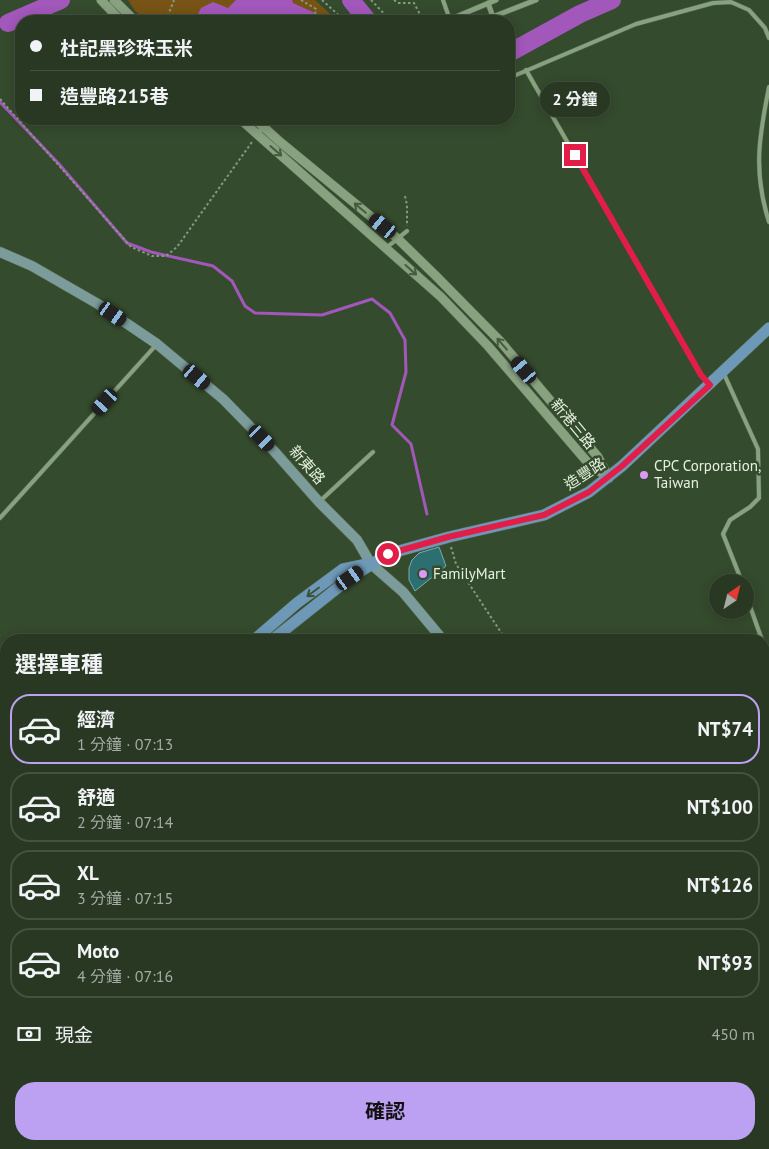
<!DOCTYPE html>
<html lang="zh-TW">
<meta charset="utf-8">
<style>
:root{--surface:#283822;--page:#34432f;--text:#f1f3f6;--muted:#a5aca5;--line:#445240;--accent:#bca0f2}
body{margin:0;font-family:"PT Sans","Noto Sans TC",sans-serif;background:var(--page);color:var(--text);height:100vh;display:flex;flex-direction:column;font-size:19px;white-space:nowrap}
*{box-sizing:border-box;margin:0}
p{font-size:16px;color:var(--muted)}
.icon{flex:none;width:28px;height:28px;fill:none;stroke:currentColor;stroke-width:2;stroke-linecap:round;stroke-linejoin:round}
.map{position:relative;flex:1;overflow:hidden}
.drawer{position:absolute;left:0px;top:634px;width:770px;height:516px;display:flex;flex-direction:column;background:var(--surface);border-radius:20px 20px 0 0;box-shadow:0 2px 12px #0003,0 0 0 1px var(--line)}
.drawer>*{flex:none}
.guide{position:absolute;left:15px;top:15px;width:500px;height:110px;border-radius:20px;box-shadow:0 2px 12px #0003,0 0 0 1px var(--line);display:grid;align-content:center;height:110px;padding:0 15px;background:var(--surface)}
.needle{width:32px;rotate:35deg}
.tools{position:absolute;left:709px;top:574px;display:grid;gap:10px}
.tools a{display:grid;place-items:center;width:45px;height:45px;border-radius:50%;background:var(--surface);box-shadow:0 2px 12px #0003,0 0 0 1px var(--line);font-size:25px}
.end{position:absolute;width:22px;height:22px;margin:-11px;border:6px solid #e11d48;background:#fff;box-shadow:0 0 0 2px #fff}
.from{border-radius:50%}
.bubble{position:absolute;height:35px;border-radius:18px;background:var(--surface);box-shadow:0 2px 12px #0003,0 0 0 1px var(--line);font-size:16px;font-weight:700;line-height:35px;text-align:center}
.car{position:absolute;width:15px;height:30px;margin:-15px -8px;border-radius:6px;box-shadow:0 0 4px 1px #0007;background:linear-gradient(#222 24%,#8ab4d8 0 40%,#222 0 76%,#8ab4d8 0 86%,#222 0)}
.guide b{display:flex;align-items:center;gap:18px;height:48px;font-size:19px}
.guide b+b{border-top:1px solid var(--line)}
.guide i{width:12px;height:12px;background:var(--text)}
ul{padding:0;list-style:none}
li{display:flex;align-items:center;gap:15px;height:70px;margin:0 10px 8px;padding:0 5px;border:2px solid var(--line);border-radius:20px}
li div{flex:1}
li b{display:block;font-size:19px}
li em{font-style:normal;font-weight:700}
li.current{border-color:var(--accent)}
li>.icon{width:45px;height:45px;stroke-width:1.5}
h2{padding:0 15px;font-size:22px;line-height:60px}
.pay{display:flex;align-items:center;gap:12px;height:55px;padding:0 15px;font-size:19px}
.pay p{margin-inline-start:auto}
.primary-button{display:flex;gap:10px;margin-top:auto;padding:10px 15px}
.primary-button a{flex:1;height:58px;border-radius:20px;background:var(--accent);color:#111;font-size:20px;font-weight:700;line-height:58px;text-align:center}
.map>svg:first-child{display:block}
.built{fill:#3a5430}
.green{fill:#775415}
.water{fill:#a257bb}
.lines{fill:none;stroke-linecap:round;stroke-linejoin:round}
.stream{stroke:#a257bb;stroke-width:3}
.river{stroke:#a257bb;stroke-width:18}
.building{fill:#2d6f70;stroke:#78adae}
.service-casing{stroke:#54664c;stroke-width:5}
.minor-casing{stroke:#54664c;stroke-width:6}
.tertiary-casing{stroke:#54664c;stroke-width:10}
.secondary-casing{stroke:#54664c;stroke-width:11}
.primary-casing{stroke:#54664c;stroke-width:12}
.path{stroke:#879980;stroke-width:2;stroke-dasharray:2.5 2.5;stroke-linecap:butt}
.service{stroke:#88a17f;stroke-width:4}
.minor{stroke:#88a17f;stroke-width:5}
.tertiary{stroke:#88a17f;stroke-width:9}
.secondary{stroke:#7b9c9b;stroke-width:10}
.primary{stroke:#6e98b7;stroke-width:11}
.oneway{stroke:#465c3d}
.oneway2{stroke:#3b533b}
.route{stroke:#e11d48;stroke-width:6}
.poi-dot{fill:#dc99f4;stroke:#354b2d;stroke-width:2}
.labels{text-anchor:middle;stroke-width:5;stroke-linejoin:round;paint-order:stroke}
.street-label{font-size:15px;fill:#e4f2df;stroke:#354b2d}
.poi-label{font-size:15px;fill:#e4f2df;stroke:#354b2d;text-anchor:start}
</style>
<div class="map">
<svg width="769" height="1149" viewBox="0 0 769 1149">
<rect width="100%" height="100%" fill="#354b2d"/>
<path class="built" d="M6 1087V1144H102L107 1149H5L0 1137V1088Z"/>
<path class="green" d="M128 0H315L338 21H148L135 11Z"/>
<path class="water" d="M236 0H292L293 3 315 13 307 21H196V18L201 8 213 2 228 8Z"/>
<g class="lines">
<path class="stream" d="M0 102 59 164 127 243 151 252 213 266 232 281 245 306 255 313 322 315 372 299 390 313 405 340 406 372 392 425 411 444 427 514
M764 844 769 850"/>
<path class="river" d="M351 0 368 21
M8 23 61 0
M509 53 580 14 612 0"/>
</g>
<path class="building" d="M439 547 446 566 415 591 409 580V568L412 560 419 553Z"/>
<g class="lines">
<g class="service-casing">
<path id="service" d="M443 0 450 20
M526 70 701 375 708 383
M509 78 636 24 713 3 731 2 749 10 765 28 769 38
M769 87C759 137 753 172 769 222
M386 248 407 231
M724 374 758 449 759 498 750 507 730 520 723 534 742 582
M319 502 373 452
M0 518 157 344
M745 592 762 640
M764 645 769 661
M0 854 6 849
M0 904 6 913
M166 1144 169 1149
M517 1149 525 1144"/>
</g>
<g class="minor-casing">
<path id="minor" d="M488 3 493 17
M446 21 496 0
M482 21 536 0
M256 134 275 119"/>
</g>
<g class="tertiary-casing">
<path id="tertiary" d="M101 0 121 21
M114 0 135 21
M240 119 441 297 488 346 589 464 609 478
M255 119 279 141 397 238 436 276 500 341 598 457 609 478"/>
</g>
<g class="secondary-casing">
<path id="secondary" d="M0 252 32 266 98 304 157 344 223 399 274 451 319 502 357 540 371 564 403 592 443 640
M764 977 769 985"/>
</g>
<g class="primary-casing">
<path id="primary" d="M254 640 297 603 343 569 367 564
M272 640 350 578 388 554 449 537 544 515 589 492 622 466 769 328
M0 781 6 779
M0 794 6 792"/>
</g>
<path class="path" d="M301 0 316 9 314 21
M322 0 345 21
M371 0 391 21
M394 0 398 3H414L423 20
M167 21V18L174 0
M0 99 131 247 152 256H166L177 247 252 142
M405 196 407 205V226
M451 547 456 564 506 640"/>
<use href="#service" class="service"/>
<use href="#minor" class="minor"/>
<use href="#tertiary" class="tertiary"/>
<use href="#secondary" class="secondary"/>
<use href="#primary" class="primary"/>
</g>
<defs><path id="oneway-shaft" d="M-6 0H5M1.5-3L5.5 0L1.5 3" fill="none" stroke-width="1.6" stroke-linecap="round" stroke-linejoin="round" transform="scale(1.25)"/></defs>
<g class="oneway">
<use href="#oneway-shaft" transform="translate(276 151) rotate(41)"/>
<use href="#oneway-shaft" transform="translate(360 208) rotate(-140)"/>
<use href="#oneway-shaft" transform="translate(411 270) rotate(42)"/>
<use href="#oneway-shaft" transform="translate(502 344) rotate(-131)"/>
</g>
<use class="oneway2" href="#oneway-shaft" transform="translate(313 592) rotate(143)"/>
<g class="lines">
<path class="route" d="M388 554 448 537 544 515 589 492 622 466 710 385 701 375 575 155"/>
</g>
<g class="poi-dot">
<circle cx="644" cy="475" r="5"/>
<circle cx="423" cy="574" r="5"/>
</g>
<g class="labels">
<g class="street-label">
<text transform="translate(573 424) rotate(50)" y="5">新港三路</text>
<text transform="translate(307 465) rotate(49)" y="5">新東路</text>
<text transform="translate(585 474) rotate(-33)" y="5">造豐路</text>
</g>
<g class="poi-label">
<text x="654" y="471">CPC Corporation,<tspan x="654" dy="17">Taiwan</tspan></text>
<text x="433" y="579">FamilyMart</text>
</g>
</g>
</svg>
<div class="tools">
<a><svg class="needle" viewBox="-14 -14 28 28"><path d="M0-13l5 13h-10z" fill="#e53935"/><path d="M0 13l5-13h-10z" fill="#a5aca5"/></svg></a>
</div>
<i class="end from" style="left:388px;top:554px"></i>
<i class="end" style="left:575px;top:155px"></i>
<div class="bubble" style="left:540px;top:82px;width:70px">2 分鐘</div>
<i class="car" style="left:383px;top:226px;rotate:309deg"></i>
<i class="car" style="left:113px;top:314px;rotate:125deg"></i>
<i class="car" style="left:524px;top:370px;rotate:320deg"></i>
<i class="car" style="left:197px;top:377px;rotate:130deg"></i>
<i class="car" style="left:105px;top:402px;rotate:222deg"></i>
<i class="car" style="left:262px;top:438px;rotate:136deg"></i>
<i class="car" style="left:350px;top:578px;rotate:55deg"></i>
<div class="guide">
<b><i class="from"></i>杜記黑珍珠玉米</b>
<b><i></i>造豐路215巷</b>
</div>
<section class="drawer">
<h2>選擇車種</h2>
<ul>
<li class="current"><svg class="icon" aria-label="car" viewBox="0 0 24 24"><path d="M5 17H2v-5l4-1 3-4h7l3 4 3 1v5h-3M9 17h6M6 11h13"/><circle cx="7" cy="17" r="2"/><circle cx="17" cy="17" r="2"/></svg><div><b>經濟</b><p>1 分鐘 · 07:13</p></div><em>NT$74</em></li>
<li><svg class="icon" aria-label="car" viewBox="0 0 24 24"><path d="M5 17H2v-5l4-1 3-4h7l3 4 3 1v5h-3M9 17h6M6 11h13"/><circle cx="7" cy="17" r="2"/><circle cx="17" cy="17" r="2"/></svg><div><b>舒適</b><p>2 分鐘 · 07:14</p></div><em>NT$100</em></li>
<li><svg class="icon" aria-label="car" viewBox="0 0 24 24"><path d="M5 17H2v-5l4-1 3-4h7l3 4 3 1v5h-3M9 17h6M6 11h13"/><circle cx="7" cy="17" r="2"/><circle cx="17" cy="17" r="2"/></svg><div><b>XL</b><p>3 分鐘 · 07:15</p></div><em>NT$126</em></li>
<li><svg class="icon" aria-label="car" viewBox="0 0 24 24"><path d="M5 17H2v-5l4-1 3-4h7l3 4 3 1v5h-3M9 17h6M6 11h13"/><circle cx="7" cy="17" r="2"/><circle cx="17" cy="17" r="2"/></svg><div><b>Moto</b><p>4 分鐘 · 07:16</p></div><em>NT$93</em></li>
</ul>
<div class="pay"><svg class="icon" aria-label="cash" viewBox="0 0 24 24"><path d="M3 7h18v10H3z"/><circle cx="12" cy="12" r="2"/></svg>現金<p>450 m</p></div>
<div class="primary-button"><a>確認</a></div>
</section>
</div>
